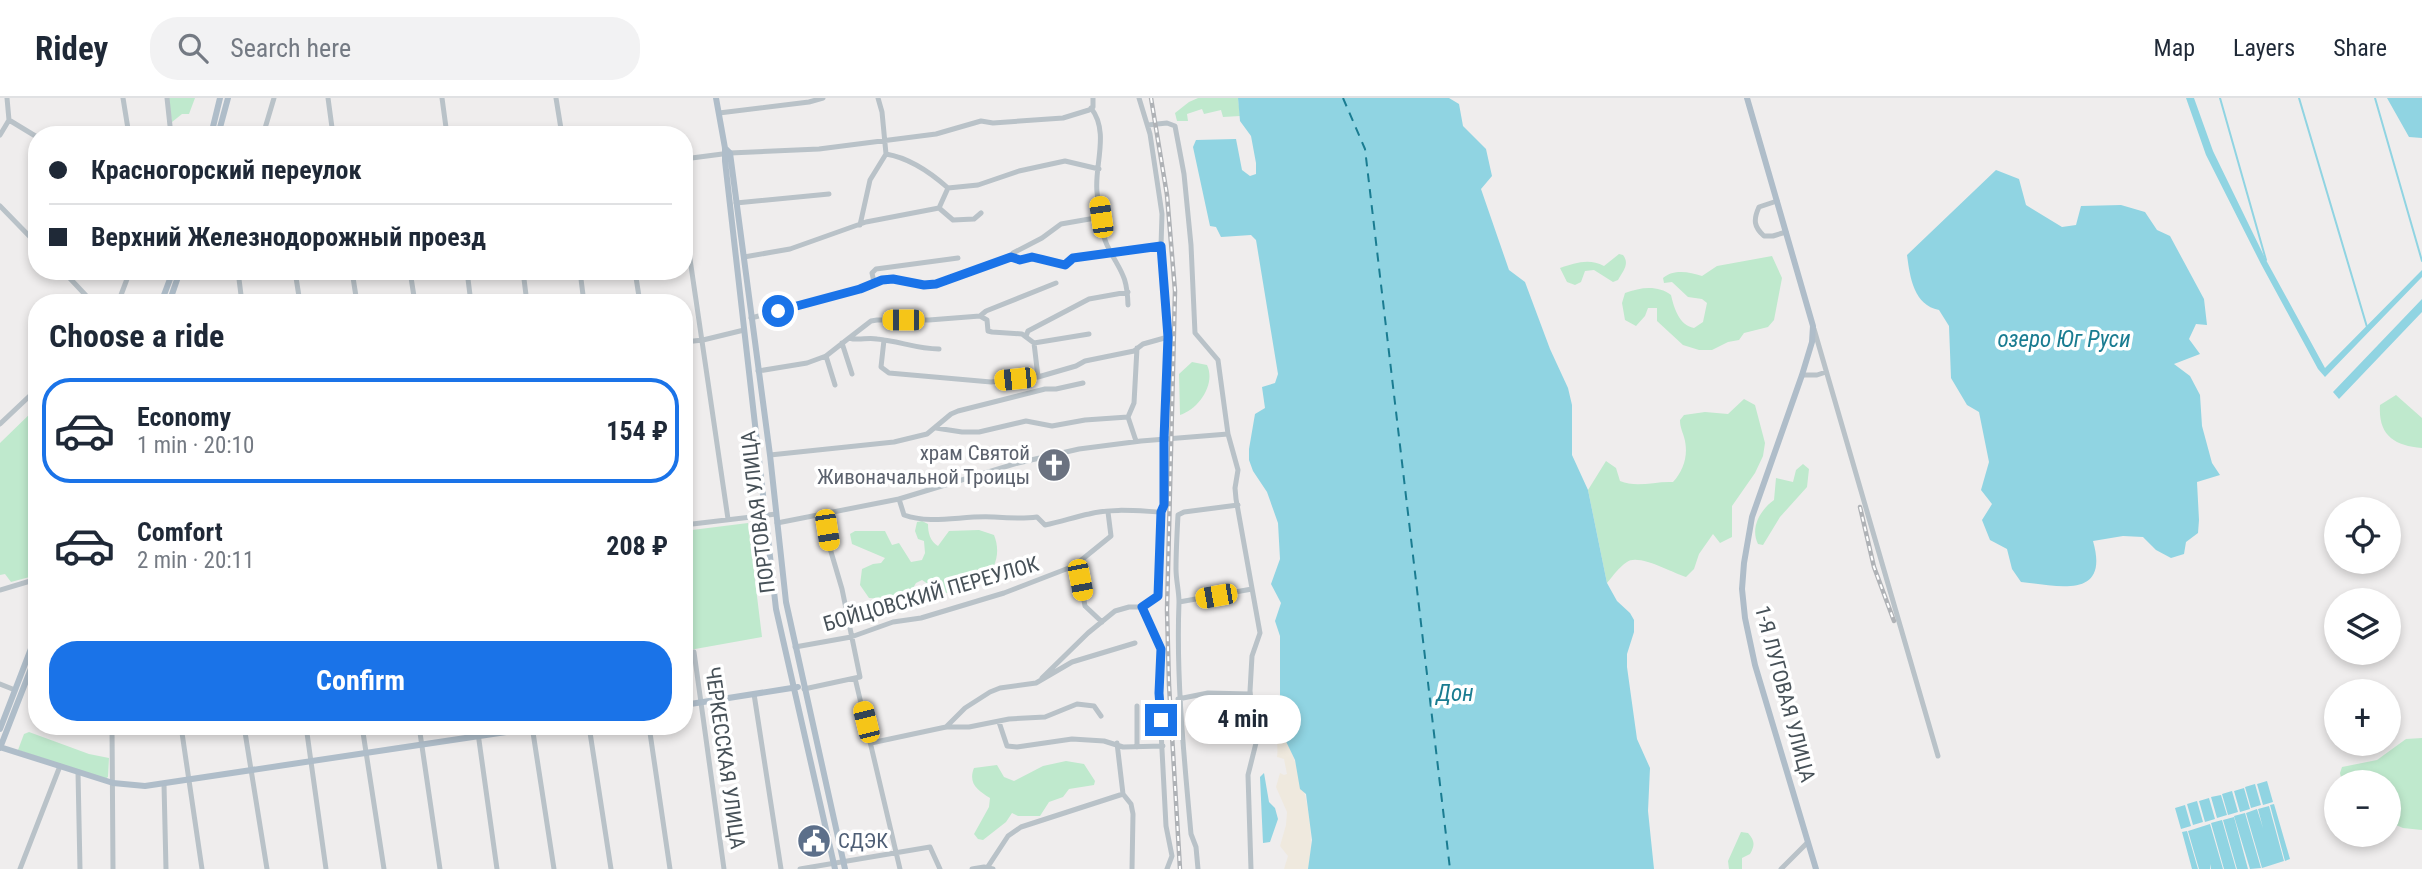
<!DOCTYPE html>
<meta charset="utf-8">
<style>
:root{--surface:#fff;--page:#f2f2f3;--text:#1f2937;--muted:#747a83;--line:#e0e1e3;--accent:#1a73e8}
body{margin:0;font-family:"Roboto Condensed",sans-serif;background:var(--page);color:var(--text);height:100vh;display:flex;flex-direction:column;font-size:26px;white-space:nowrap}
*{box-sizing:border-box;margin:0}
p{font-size:23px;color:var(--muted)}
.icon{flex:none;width:38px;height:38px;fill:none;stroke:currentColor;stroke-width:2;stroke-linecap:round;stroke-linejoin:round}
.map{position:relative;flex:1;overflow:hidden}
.drawer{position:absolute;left:28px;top:196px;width:665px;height:441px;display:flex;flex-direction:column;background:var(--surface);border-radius:28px;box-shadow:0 4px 10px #0003}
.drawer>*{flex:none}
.hud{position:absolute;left:28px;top:28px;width:665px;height:154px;border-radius:28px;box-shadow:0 4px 10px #0003;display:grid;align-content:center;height:154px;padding:0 21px;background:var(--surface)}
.tools{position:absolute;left:2324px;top:399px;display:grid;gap:14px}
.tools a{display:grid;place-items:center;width:77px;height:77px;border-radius:50%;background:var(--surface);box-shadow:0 4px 10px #0003;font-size:35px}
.end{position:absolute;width:32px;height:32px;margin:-16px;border:9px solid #1a73e8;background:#fff;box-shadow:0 0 0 4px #fff}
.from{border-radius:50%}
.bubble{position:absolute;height:49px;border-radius:24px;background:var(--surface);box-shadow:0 4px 10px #0003;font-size:23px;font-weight:700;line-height:49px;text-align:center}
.car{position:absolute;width:21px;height:42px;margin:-21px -10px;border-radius:9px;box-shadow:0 0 5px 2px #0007;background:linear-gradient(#f5c518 24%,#345 0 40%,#f5c518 0 76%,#345 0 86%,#f5c518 0)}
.hud b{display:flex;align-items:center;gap:24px;height:66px;font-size:26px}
.hud b+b{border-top:2px solid var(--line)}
.hud i{width:18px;height:18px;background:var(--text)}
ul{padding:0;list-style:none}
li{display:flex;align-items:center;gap:21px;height:105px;margin:0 14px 10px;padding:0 7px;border:4px solid transparent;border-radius:28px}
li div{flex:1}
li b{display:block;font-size:26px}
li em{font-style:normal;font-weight:700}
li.active{border-color:var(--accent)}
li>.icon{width:63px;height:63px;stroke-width:1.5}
h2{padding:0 21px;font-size:32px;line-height:84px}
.cta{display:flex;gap:14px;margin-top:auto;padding:14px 21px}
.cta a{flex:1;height:80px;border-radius:28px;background:var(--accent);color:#fff;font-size:28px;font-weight:700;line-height:80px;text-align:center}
header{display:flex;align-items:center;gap:42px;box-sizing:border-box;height:98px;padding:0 35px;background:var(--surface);border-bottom:2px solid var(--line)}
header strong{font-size:33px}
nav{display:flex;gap:38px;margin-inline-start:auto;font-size:24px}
.search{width:490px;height:63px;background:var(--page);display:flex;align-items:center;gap:18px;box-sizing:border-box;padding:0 24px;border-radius:28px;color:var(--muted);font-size:26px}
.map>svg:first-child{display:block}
.green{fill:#bfe9cd}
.sand{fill:#efe9de}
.water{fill:#90d4e2}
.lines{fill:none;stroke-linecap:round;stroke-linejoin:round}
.stream{stroke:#90d4e2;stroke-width:2}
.ferry{stroke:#1a7c91;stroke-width:2;stroke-dasharray:9 7;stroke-linecap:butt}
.minor{stroke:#b9c2c8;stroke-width:5}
.major{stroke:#afbdc9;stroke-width:6}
.rail-casing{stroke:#afb2b6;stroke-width:4.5}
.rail{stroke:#fff;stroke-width:2;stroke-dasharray:5;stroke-linecap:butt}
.route{stroke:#1a73e8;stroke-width:9}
.labels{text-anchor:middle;stroke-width:7;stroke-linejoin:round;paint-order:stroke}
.worship-label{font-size:21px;fill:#5b616d;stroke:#fff;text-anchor:end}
.street-label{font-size:21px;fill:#475158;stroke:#fff}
.service-label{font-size:21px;fill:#4e5e75;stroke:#fff;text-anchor:start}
.water-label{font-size:23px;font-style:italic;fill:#1a7c91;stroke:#fff}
</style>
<header>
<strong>Ridey</strong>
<div class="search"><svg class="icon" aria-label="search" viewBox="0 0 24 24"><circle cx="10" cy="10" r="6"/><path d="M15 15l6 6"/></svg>Search here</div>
<nav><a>Map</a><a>Layers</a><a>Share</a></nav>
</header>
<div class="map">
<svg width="2422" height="771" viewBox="0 0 2422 771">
<rect width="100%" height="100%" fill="#efeded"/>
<path class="green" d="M168 0H195L189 16H182L172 24Z
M1198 0H1238L1240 18 1223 19 1221 12 1204 16 1202 11 1187 16 1188 23H1177L1175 15 1189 4Z
M1619 156 1623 157C1630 166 1623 173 1618 182L1613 184 1594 172 1585 173 1581 184 1575 187 1567 184 1560 170C1575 165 1589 160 1604 168Z
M1772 158 1782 180 1774 222 1768 229 1744 235 1739 242 1728 244 1712 252H1699L1683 247 1657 223V210H1648L1645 218 1636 228 1625 222 1622 205 1625 195C1641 189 1658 187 1671 197 1674 210 1679 227 1694 230L1703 224 1707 205 1702 201 1688 199 1672 184 1664 185 1663 180C1674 171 1689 174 1702 178L1717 168Z
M1192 264 1207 267C1216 286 1199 311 1180 317L1179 276Z
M2396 297 2422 320V350C2394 348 2378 337 2380 307Z
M1744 301 1755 307 1765 345 1763 358 1755 375 1732 408V439L1720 445 1713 436 1699 456 1694 471 1686 479C1673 475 1638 455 1627 464 1619 469 1613 478 1607 485L1588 392 1606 363 1616 370 1620 383C1637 390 1655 383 1673 384 1684 372 1689 356 1684 339 1682 332 1680 329 1680 322L1684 317 1705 314 1728 316Z
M37 309V372L33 375 37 379V456L31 469 28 470 29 473H37V477L11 484 5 476 0 477V345Z
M1803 366 1809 371 1807 389 1780 419 1763 447 1758 446C1750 430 1760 412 1774 402L1776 380 1793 384 1796 372Z
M922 423 928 426C928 435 930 443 938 448L949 433 979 432 994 437C1006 466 982 494 952 495 938 496 932 488 922 482L916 485 906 502 898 506 896 501 890 497 882 501 869 500 860 487 862 471 873 466 881 465 885 460 852 446 850 436 855 433H885L892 447 899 445 911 464 922 462 925 455 924 443 918 441 915 433 917 424Z
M748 425 762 539 684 553V433Z
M29 634 89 656 109 660 108 679 105 681 18 652 24 636Z
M2422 640V732L2403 730 2389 724V684H2342L2340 675 2342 669 2377 662 2406 641Z
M1066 663 1084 666 1095 683 1094 687 1069 691 1063 699 1049 704 1040 718H1018L1012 715 1006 724 983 742 978 741 974 736 989 709 990 700C977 692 968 685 974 670L997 667 1004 679 1014 683 1043 668Z
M1741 734 1748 735C1755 743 1755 747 1750 756L1742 760V771H1729L1728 763Z"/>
<path class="sand" d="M1280 617C1280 633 1288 644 1293 658 1306 694 1316 733 1308 771H1284L1288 758 1280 748 1286 727 1287 714 1276 689 1280 675 1284 677 1287 676 1284 661 1277 659C1279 645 1274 633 1275 619Z"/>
<path class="water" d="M1238 0H1449L1459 6 1463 28 1486 51 1492 78 1481 91 1509 172 1525 184 1550 251 1568 290 1572 307V357L1588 392 1607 485 1617 503 1630 515 1634 522V534L1627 556V569L1637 641 1650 670 1648 713 1654 771H1308L1312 742 1306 696 1300 691 1295 662 1280 631V538L1275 523 1281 505 1271 486 1280 461 1278 425 1267 394 1253 373 1249 362V351L1255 316 1265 310 1262 289 1275 285 1278 276 1256 142 1251 137 1221 139 1216 129 1210 128 1193 49 1196 42 1236 41 1242 72 1250 78 1256 76V65L1251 38 1240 23Z
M2186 0H2194L2213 53 2266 162 2325 270 2422 172V179L2325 279 2318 271 2261 166 2206 57Z
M2387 0H2422V40L2409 39Z
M1996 72 2019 81 2026 107 2062 129 2076 127 2081 108 2121 107 2145 114 2157 132 2170 138 2204 201 2207 227 2196 226 2189 241 2200 256 2174 266 2190 278 2200 297 2202 328 2212 365 2220 377 2197 384 2199 422 2198 435 2186 444 2184 456 2171 460 2156 452 2143 439 2123 438 2093 443C2110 502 2058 488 2021 484L2012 471 2007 451 1990 442 1982 422 1992 406 1981 392 1989 364 1979 314 1967 307 1951 280 1949 228 1939 212C1914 207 1910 180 1907 157Z
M2422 201V214L2339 301 2333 294Z
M1264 675 1269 704 1275 710 1278 721 1270 744 1263 745 1260 679Z
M2267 683 2273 704 2263 707 2257 686Z
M2255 686 2261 707 2251 710 2245 689Z
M2244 690 2250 711 2240 714 2234 693Z
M2232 693 2238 714 2228 717 2222 696Z
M2221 697 2227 717 2217 720 2211 699Z
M2209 700 2215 721 2205 724 2199 703Z
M2197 703 2203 724 2193 727 2187 706Z
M2274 706 2290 761 2285 763 2270 707Z
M2185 707 2191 728 2181 731 2175 710Z
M2269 708 2284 763 2262 770 2246 715 2257 711 2263 730 2258 711Z
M2245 715 2261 770 2250 771 2234 718Z
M2234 719 2248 771H2237L2223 722Z
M2222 722 2236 771H2224L2211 725Z
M2210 726 2223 771H2211L2210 766V771H2199L2188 733Z
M2187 733 2198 771H2192L2182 734Z"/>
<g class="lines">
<path class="stream" d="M2220 0 2266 162
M2299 0 2367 229
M2375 0 2422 163"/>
<path class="ferry" d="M1343 0 1365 51 1450 771"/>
<path class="minor" d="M123 0 129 37
M167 0 171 37
M328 0 333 37
M442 0 447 37
M556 0 562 37
M1139 0 1150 36 1162 116 1161 148 1168 239 1160 483 1158 498 1142 509 1161 551 1159 595 1166 728 1172 758 1167 771
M1091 10C1110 34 1094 68 1097 94 1099 111 1100 132 1107 147 1120 174 1127 175 1128 207
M719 15 809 4 823 0
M9 22 37 39
M1148 27 1167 25 1175 28 1184 76 1191 147 1195 235 1218 262 1228 336 1238 372 1235 390 1236 401 1260 535 1252 558 1250 593 1256 645 1248 677 1251 771
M0 37 9 22 7 0
M263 37 274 0
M886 56C910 60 930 74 948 90
M684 61 730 55 819 51 936 36 981 23 993 25 1063 20 1089 12 1093 9V0
M1777 103 1759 109C1753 122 1754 129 1764 138H1773L1786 134
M736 105 829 96
M0 108 37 146
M939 110 948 90 978 87 1019 73 1065 63 1099 71
M684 120 728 421
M860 127 870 82 886 56 882 14 878 0
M744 159 790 151 866 124 939 110 953 122 974 121 981 115
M1011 159 1020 162 1032 159 1065 167 1073 160 1161 148
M63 173 93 205
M238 173 242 205
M295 173 300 205
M352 173 357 205
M410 173 415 205
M467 173 471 205
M523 173 527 205
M580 173 584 205
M635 173 640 205
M874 184 872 175 876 171 958 160
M118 205 130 173
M980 218 987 222 988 233 992 234 1022 236 1034 245 1089 236
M751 220 843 196 882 182H893L924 187 936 185 1011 159 1013 155 1042 140 1061 126 1101 119
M1814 231 1938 658
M1026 238 1028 233 1089 201 1128 194
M849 240 871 223 877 222H929L980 218 986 213 1056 185
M884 242 881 269 889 275 991 284 1038 279 1076 268 1085 263 1134 253 1143 246 1168 239
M684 244 703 242 744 232
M842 245 852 276
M1034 245 1038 279
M826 258 835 287
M758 273 807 265 826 258 849 240C859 243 867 239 877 241 899 243 917 251 939 251
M1802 277H1817L1826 274
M0 326 37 291
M936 330 962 334H979L1026 323 1052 328 1085 322 1128 319
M1136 343 1128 319 1134 305 1137 250
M770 357 894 344 927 336 951 316 958 313 1045 291H1056L1083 285
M899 401 904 417C932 427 963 417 993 419 1008 420 1022 421 1037 419L1045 427C1061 424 1074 419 1089 416 1111 410 1138 413 1161 414
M825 417 829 447 842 491 860 579 855 580 900 771
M777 425 899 401 1018 365 1079 351 1141 343 1228 336
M684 427 776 416
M1074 468 1080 482 1085 508 1102 524
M0 492 37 481
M1179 504 1252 491
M795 549 851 539 893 524 921 520 1004 495 1074 468 1111 438 1108 414
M694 554 724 771
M1042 580 1088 535 1115 513 1129 509H1142
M0 586 15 592
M804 591 855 580
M754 596 781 771
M1178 601 1208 595 1250 596
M999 624 1007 648 1017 649 1072 641 1104 643 1123 649 1163 648
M112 628 113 771
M181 628 202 771
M244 628 267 771
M306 628 326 771
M362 628 384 771
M419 628 440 771
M477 628 497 771
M532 628 554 771
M589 628 611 771
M649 628 670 771
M946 629 965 610 990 594 1000 590 1036 585 1072 564 1135 545
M73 633 75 628
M871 645 946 629H969L1009 621 1045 619 1077 606 1094 608 1101 618
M1117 645 1123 696 1131 706 1133 716 1132 771
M1137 649V608
M78 674 80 771
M164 686 166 771
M987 770 1008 738 1021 729 1123 696
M20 771 60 668
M800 771 930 749 940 771
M972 771 984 769 993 771
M1198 771 1196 749 1191 736C1184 658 1176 581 1179 504 1179 493 1176 482 1176 471 1176 453 1177 435 1178 417L1184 414 1238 407
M1781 771 1807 745"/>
<path class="major" d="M716 0 725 50V63L776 511 835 771
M1747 0 1813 228 1812 244 1802 277 1752 419 1744 465 1742 491 1745 520 1755 567 1816 771
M211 37 220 0
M218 37 228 0
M725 50 730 55 770 357 786 504 845 771
M161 205 173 173
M169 205 180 173
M684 607 798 589
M0 631 37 535
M0 649 113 685 145 688 546 628
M0 650 37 555"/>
<g class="rail-casing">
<path id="rail" d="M1151 0 1167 97 1175 193 1167 512 1169 587 1180 771
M1860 409 1874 469 1894 523"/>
</g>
<use href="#rail" class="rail"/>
</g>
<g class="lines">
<path class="route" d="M778 213 860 191 882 182 893 181 924 187 936 186 1011 159 1020 162 1032 159 1065 167 1073 160 1161 148 1168 239 1164 341V407L1161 414 1158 498 1142 509 1161 551 1159 595 1161 622"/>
</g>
<defs>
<g id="church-disc" transform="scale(1.75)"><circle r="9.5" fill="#6b7280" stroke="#fff"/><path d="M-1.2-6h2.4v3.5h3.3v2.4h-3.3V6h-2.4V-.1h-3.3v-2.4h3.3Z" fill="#fff"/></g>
<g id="civic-disc" transform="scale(1.75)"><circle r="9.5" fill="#5c6f8a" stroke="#fff"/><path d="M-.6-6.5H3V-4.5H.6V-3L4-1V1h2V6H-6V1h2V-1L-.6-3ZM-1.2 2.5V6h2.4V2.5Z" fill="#fff"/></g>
</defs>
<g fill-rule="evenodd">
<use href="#church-disc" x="1054" y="367"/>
<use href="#civic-disc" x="814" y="743"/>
</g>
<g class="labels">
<g class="worship-label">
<text x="1030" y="362">храм Святой<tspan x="1030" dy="24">Живоначальной Троицы</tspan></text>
</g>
<g class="street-label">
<text transform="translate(758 414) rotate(-97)" y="7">ПОРТОВАЯ УЛИЦА</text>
<text transform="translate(931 496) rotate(-16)" y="7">БОЙЦОВСКИЙ ПЕРЕУЛОК</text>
<text transform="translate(1785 596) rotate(75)" y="7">1-Я ЛУГОВАЯ УЛИЦА</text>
<text transform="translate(725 660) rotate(82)" y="7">ЧЕРКЕССКАЯ УЛИЦА</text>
</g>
<g class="service-label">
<text x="838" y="750">СДЭК</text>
</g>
<g class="water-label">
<text x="2064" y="249">озеро Юг Руси</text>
<text x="1455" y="603">Дон</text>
</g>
</g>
</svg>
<div class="tools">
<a><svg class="icon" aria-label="locate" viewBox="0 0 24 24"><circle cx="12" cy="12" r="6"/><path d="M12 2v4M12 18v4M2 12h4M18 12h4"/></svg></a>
<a><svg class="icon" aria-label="layers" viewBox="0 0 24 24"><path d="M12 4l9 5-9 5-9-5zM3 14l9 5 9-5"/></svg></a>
<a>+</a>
<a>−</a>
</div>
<i class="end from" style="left:778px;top:213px"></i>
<i class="end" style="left:1161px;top:622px"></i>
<div class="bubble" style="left:1185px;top:597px;width:116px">4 min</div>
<i class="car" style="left:1101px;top:119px;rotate:352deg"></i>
<i class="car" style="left:903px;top:222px;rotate:270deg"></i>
<i class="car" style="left:1015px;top:281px;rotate:264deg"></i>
<i class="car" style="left:827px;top:432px;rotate:171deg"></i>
<i class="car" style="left:1080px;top:482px;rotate:169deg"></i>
<i class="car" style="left:1216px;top:498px;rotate:260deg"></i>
<i class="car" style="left:866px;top:624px;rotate:346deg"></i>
<div class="hud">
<b><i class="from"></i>Красногорский переулок</b>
<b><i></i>Верхний Железнодорожный проезд</b>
</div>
<section class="drawer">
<h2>Choose a ride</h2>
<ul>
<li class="active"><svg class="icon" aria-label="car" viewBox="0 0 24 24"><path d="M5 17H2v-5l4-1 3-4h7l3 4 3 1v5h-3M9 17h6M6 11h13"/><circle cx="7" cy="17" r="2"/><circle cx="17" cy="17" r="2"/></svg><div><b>Economy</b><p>1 min · 20:10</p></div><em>154 ₽</em></li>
<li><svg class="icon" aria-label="car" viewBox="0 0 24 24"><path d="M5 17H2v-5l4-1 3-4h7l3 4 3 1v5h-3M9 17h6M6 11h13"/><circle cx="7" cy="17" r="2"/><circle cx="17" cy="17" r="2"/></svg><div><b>Comfort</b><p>2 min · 20:11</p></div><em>208 ₽</em></li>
</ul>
<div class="cta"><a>Confirm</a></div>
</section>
</div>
